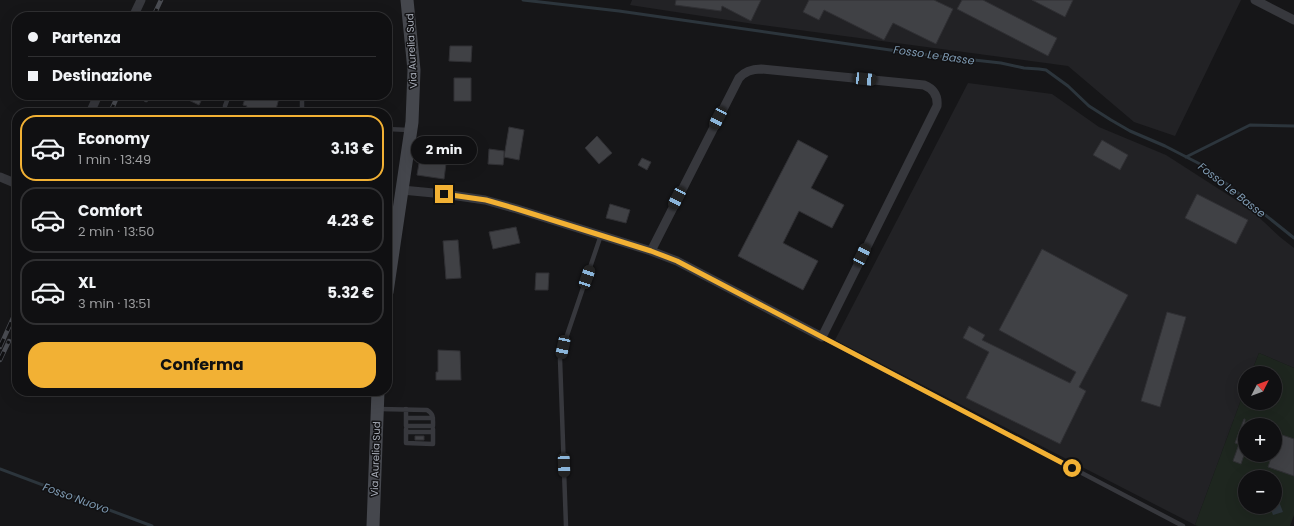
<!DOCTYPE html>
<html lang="it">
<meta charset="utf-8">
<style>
:root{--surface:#101012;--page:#19191b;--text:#f1f3f6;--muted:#9c9d9f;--line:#303032;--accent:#f2b134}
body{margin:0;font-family:Poppins,sans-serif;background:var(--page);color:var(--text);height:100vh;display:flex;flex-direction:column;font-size:15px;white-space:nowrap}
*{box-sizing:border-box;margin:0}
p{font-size:13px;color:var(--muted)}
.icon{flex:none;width:22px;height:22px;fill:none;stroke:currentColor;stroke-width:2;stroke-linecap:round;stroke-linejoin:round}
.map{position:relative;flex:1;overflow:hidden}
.panel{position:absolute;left:12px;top:108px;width:380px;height:288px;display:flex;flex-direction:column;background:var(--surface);border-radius:16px;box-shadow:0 4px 16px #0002,0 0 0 1px var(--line)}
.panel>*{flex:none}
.top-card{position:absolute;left:12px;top:12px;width:380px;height:88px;border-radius:16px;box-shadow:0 4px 16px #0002,0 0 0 1px var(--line);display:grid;align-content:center;height:88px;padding:0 16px;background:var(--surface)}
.needle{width:26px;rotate:48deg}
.fabs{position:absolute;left:1238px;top:366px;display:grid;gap:8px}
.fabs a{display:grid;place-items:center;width:44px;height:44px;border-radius:50%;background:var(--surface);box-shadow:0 4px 16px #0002,0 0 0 1px var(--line);font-size:20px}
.end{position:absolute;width:18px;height:18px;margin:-9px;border:5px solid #f2b134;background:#111;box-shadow:0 0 0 2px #111}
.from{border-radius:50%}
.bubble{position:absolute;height:28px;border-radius:14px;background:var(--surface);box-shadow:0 4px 16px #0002,0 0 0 1px var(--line);font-size:13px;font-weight:700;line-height:28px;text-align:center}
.car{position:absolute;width:12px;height:24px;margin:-12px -6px;border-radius:5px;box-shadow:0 0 3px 1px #0007;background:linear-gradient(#222 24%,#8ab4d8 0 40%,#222 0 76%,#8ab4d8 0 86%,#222 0)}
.top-card b{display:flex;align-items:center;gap:14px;height:38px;font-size:15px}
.top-card b+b{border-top:1px solid var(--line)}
.top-card i{width:10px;height:10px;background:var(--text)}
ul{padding:7px 0 0;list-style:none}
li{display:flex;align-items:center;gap:12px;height:66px;margin:0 8px 6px;padding:0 8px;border:2px solid var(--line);border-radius:16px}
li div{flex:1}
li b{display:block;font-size:15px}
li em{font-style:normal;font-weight:700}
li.selected{border-color:var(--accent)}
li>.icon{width:36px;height:36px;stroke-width:1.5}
.action{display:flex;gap:8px;margin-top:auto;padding:8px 16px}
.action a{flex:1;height:46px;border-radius:16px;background:var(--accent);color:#111;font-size:16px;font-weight:700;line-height:46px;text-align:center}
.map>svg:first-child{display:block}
.built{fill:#222225}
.green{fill:#1e261f;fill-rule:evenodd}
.water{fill:#2c353c}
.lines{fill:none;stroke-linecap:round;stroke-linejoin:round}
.stream{stroke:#2c353c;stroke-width:3}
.building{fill:#404145;stroke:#303034}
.lane{stroke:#37383d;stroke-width:4.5}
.street{stroke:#37383d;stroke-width:9}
.secondary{stroke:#45474d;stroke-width:13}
.rail-casing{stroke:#4a4c52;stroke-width:4.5}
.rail{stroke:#111113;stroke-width:3;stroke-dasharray:9;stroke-linecap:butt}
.route{stroke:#f2b134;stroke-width:5}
.labels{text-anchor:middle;stroke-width:3;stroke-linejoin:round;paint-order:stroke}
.street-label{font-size:10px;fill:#a8adb8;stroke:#111113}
.water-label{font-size:11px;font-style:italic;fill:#7f9bb3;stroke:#111113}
</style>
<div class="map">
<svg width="1294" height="526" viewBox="0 0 1294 526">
<rect width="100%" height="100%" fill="#161618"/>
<path class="built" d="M632 0H1241L1175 136 1134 122 1068 66 754 24 630 5Z
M968 83 1052 94 1099 127 1166 155 1250 209 1280 237 1294 248V368L1259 353 1251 373H1245V389L1195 525 835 340Z"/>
<path class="green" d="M1259 353 1294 368V515L1290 526H1198L1195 525 1245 389V403H1275V373H1251ZM1245 425H1275V455H1245ZM1245 477H1275V507H1245Z"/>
<path class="water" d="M1275 499H1278L1283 512 1273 515 1270 507H1275Z"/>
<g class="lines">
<path class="stream" d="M523 0 619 11 911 53 1001 63 1024 68 1039 69 1046 70 1068 86 1089 106 1111 120 1130 131 1165 146 1200 164 1218 177 1294 238
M1186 157 1250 125 1294 126
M0 469 152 526"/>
</g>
<path class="building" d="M676 0H761L751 21 722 6 721 11 675 5Z
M809 0H934L953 9 936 44 893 23 884 40 824 10 819 20 803 12Z
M962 0H983L1057 38 1048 56 957 9Z
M1032 0H1073L1065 17Z
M450 46H472L471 62 449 61Z
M454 78H471V101H454Z
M178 95H204L199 105Z
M246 95H268L279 98 275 113H254L245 111 247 106 243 105Z
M509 127 524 130 519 160 504 157 503 165 488 164 489 149 504 151V157Z
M597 136 612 153 599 164 585 148Z
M798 140 828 156 811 188 844 205 832 228 799 211 783 243 818 261 803 290 738 256Z
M1102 140 1128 155 1120 170 1093 155Z
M421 152 447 156 444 179 417 175Z
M642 158 651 162 647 170 638 165Z
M1197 194 1248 220 1236 244 1185 218Z
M610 204 630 210 626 223 606 218Z
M516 227 520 243 493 249 489 232Z
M458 240 461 278 446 279 443 241Z
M1042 249 1128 295 1079 387 1086 391 1060 444 966 398 989 352 963 338 969 326 985 335 982 340 1070 383 1076 372 999 330Z
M536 273H549L548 290H535Z
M1167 312 1186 317 1160 407 1141 401Z
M438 350 460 351 461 380H436V372H438Z
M1244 419H1245V452L1241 464 1233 461 1239 444 1235 443Z
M1279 434 1294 439V476L1268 467 1272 455H1275V445Z
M415 436H424V440H415Z"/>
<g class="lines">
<path class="lane" d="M146 100 149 95
M225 106 229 95
M302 113V95
M387 129 409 130
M822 337 1183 526
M379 409 427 410C434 414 433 418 433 426H406V409
M406 418H433
M406 429V432H433V429
M406 432V443L433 444V432
M566 526 560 359 563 347 601 235"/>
<path class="street" d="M1255 0 1294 20
M133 17 141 0
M90 113 98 95
M0 177 17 184
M402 190 444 194 485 200 517 209 651 251 677 261 822 337 937 106C938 96 934 89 924 85L761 69C752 69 745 71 739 78L651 251"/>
<path class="secondary" d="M387 292 412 122 414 70 407 0
M373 526 378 391"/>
<g class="rail-casing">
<path id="rail" d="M153 17 161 0
M110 113 118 95
M0 347 17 309
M0 360 9 341"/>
</g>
<use href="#rail" class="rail"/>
</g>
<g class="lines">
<path class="route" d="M444 194 486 200 517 209 651 251 677 261 1072 468"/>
</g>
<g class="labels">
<g class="street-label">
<text transform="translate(411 51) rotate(-93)" y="4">Via Aurelia Sud</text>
<text transform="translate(375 459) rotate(-88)" y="4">Via Aurelia Sud</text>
</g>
<g class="water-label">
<text transform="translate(934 55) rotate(8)" y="4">Fosso Le Basse</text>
<text transform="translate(1232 190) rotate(38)" y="4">Fosso Le Basse</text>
<text transform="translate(76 498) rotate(20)" y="4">Fosso Nuovo</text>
</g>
</g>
</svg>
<div class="fabs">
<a><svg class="needle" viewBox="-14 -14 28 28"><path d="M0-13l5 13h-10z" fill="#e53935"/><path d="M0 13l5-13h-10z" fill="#9c9d9f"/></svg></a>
<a>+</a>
<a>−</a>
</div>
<i class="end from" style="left:1072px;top:468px"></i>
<i class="end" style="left:444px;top:194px"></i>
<div class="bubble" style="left:411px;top:136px;width:66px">2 min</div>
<i class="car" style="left:865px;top:79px;rotate:96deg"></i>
<i class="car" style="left:718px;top:118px;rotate:207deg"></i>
<i class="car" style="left:677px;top:198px;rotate:207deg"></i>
<i class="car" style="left:862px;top:255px;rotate:26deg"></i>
<i class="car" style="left:587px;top:277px;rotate:19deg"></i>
<i class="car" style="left:563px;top:347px;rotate:192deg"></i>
<i class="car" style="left:564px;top:465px;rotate:178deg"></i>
<div class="top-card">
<b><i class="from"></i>Partenza</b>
<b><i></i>Destinazione</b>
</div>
<section class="panel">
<ul>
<li class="selected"><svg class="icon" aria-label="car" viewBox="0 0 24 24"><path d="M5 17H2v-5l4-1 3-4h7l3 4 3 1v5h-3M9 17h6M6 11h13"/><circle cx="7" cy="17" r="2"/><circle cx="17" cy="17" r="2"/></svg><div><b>Economy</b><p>1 min · 13:49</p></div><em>3.13 €</em></li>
<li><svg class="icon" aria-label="car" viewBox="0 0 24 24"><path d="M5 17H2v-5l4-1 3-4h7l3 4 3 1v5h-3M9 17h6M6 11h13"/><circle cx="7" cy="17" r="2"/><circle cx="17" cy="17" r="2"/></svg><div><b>Comfort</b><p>2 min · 13:50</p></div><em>4.23 €</em></li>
<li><svg class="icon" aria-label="car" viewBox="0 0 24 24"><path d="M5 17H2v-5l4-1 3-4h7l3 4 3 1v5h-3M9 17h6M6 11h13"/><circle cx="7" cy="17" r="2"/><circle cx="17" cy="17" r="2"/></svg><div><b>XL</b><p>3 min · 13:51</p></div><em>5.32 €</em></li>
</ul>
<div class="action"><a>Conferma</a></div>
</section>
</div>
